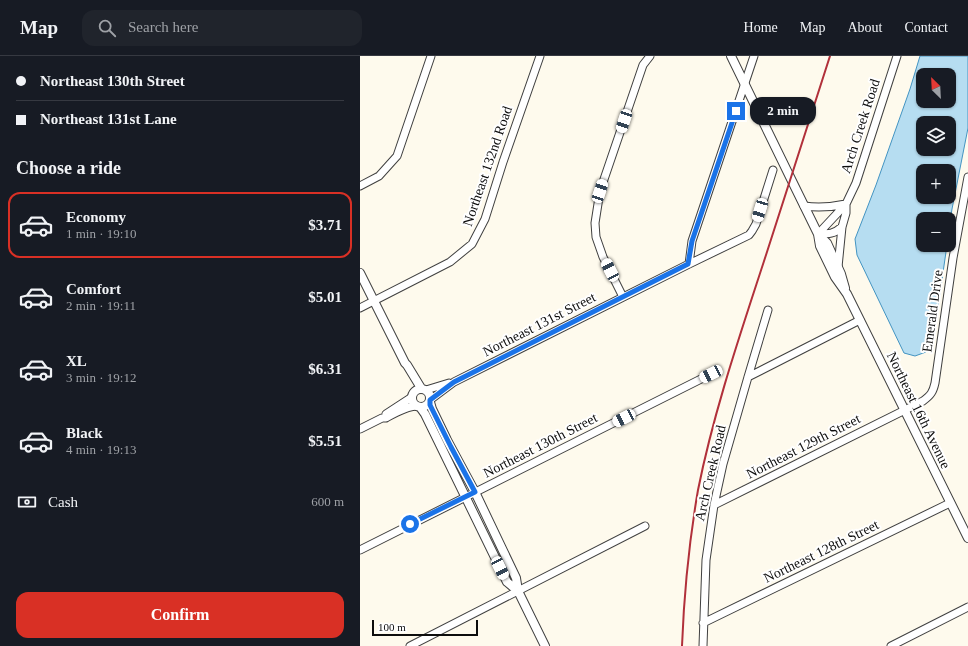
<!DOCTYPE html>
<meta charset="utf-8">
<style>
:root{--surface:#171b24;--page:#20242c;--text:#f1f3f6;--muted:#9ea1a6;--line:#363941;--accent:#d93025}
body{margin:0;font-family:"Times New Roman",serif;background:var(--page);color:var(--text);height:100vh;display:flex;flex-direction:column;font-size:15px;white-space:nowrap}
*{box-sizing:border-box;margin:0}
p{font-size:13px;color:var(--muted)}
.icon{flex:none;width:22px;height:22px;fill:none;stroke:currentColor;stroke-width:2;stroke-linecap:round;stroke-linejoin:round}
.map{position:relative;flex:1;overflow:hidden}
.details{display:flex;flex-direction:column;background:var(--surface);width:360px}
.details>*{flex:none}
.guide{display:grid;align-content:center;height:88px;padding:0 16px;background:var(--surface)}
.needle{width:26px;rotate:336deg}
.tools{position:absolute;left:556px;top:12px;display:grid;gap:8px}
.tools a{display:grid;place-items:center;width:40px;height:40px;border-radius:8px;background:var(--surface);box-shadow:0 1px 3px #0004;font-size:20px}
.scale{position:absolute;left:12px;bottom:10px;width:106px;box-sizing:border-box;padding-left:4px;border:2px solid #0d0d0d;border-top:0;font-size:11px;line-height:14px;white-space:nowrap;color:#0d0d0d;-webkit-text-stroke:3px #fff;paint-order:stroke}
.end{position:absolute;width:18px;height:18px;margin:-9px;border:5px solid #1a73e8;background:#fff;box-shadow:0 0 0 2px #fff}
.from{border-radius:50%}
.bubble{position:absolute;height:28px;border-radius:12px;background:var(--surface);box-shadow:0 1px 3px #0004;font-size:13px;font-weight:700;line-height:28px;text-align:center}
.car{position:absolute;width:12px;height:24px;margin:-12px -6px;border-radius:5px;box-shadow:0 0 3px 1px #0007;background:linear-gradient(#fff 24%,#345 0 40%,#fff 0 76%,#345 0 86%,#fff 0)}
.guide b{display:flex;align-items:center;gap:14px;height:38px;font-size:15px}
.guide b+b{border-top:1px solid var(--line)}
.guide i{width:10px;height:10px;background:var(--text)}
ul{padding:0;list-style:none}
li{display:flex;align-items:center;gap:12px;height:66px;margin:0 8px 6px;padding:0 8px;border:2px solid transparent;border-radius:12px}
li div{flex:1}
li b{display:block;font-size:15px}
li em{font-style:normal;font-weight:700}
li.current{border-color:var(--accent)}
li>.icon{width:36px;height:36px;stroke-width:1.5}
h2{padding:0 16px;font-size:18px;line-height:48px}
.pay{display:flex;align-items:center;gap:10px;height:44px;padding:0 16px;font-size:15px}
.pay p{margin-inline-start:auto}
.button{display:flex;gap:8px;margin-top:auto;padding:8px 16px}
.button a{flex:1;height:46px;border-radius:12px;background:var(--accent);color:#fff;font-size:16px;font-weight:700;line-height:46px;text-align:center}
header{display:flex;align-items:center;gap:24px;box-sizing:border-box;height:56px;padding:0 20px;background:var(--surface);border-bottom:1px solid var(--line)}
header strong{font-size:19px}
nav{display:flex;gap:22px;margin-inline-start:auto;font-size:14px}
.search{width:280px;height:36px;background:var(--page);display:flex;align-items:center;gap:10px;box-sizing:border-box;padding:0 14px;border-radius:12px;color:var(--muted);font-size:15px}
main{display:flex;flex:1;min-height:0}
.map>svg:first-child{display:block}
.water{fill:#b6ddf1;stroke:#4394c2;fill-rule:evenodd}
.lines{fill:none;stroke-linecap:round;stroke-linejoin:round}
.minor-casing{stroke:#404040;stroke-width:9}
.tertiary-casing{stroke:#404040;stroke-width:10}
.minor{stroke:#fff;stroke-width:7}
.tertiary{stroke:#fff;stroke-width:8}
.rail{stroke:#b1303a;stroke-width:2}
.route{stroke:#1a73e8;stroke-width:5}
.labels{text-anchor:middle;stroke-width:4;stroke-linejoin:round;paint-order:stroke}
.street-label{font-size:14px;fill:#0d0d0d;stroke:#fff}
</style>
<header>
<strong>Map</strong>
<div class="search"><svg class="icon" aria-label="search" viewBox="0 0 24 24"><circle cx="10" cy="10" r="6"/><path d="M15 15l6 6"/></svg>Search here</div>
<nav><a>Home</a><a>Map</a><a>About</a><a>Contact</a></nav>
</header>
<main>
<section class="details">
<div class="guide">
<b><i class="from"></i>Northeast 130th Street</b>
<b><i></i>Northeast 131st Lane</b>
</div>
<h2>Choose a ride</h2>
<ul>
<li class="current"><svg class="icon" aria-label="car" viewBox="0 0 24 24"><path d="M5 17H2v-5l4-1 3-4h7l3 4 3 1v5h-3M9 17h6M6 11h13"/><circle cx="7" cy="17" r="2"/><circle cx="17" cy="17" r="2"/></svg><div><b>Economy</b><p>1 min · 19:10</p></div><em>$3.71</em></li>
<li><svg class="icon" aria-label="car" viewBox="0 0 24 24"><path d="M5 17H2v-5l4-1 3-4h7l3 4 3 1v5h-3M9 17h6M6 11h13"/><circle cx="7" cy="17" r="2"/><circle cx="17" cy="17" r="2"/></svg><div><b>Comfort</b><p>2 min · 19:11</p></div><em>$5.01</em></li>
<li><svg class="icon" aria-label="car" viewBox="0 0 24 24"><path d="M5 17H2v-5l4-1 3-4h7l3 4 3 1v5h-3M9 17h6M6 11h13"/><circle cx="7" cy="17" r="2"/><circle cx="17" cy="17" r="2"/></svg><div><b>XL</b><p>3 min · 19:12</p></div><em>$6.31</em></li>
<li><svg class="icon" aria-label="car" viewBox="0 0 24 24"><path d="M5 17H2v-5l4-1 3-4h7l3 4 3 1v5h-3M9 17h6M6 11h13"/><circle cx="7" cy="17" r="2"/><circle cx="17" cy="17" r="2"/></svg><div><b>Black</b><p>4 min · 19:13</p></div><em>$5.51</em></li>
</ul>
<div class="pay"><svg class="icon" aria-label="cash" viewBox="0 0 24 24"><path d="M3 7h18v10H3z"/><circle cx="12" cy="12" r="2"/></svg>Cash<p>600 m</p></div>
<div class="button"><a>Confirm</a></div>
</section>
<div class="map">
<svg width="608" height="590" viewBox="0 0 608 590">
<rect width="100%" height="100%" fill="#fefaed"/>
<path class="water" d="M560 0H608V72L592 153 589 172V163H563V189H587L576 265 571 289 566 296 555 300 544 297 497 199 495 183 516 129 550 33ZM563 19H589V45H563ZM563 67H589V93H563ZM563 115H589V141H563Z"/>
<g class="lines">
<g class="minor-casing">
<path id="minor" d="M0 130 19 120 37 100 71 0
M444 150C458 152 472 151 486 148
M458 178 486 148 496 127 537 0
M458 178C469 178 474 178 482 171
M329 208 332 185 394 0
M478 211 482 171 486 157V148
M263 241 243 201 236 181 235 167 240 135 283 9 290 0
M0 252 90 206 112 188 125 163 143 106 180 0
M388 321 500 264
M66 334 89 327
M70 344 94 326 329 208 389 179 392 175 396 168 413 114
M26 358 52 341
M0 373 22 362H26C35 357 47 350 57 350
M354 449 563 345C571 339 573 336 575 327L593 202 608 121
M0 494 351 318
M343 567 590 447
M50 590 285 470
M343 590 346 504 354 449 363 408 388 321 408 254
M531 590 608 551"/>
</g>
<g class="tertiary-casing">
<path id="tertiary" d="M371 0 431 123 458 178 467 187 481 218 485 232
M458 178 460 190 475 221 487 238 608 482
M0 217 45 307 47 309 61 332
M52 342a9 9 0 1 1 18 0a9 9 0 1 1-18 0Z
M70 346 72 353 87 384 115 436 156 522 158 535 185 590
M60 351 65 358 147 526 158 535"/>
</g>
<use href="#minor" class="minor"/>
<use href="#tertiary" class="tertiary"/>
<path class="rail" d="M322 590C324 538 329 486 338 434 354 354 381 276 406 199 427 132 449 66 470 0"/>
</g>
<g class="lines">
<path class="route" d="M50 468 115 436 91 391 70 349V344L94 326 328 208 332 185 376 55"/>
</g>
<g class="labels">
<g class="street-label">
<text transform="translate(500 70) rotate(-72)" y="5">Arch Creek Road</text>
<text transform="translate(127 110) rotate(-71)" y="5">Northeast 132nd Road</text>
<text transform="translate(572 255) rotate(-82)" y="5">Emerald Drive</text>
<text transform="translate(179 268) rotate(-27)" y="5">Northeast 131st Street</text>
<text transform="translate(559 354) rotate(64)" y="5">Northeast 16th Avenue</text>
<text transform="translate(180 389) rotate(-27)" y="5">Northeast 130th Street</text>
<text transform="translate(443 390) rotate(-27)" y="5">Northeast 129th Street</text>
<text transform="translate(350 417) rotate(-77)" y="5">Arch Creek Road</text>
<text transform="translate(461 495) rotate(-26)" y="5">Northeast 128th Street</text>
</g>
</g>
</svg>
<div class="tools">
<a><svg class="needle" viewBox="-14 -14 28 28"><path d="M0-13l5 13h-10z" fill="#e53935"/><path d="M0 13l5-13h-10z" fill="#9ea1a6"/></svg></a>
<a><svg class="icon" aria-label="layers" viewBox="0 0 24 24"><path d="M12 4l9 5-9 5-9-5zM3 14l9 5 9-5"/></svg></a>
<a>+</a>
<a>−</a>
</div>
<div class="scale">100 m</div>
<i class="end from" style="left:50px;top:468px"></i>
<i class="end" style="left:376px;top:55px"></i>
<div class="bubble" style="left:390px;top:41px;width:66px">2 min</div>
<i class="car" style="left:264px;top:65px;rotate:198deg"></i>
<i class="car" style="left:240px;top:135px;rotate:18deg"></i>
<i class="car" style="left:400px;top:154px;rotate:197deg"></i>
<i class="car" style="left:250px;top:214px;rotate:333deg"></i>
<i class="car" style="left:351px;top:318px;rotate:244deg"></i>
<i class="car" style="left:264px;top:362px;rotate:243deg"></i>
<i class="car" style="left:140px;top:512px;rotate:154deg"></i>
</div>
</main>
